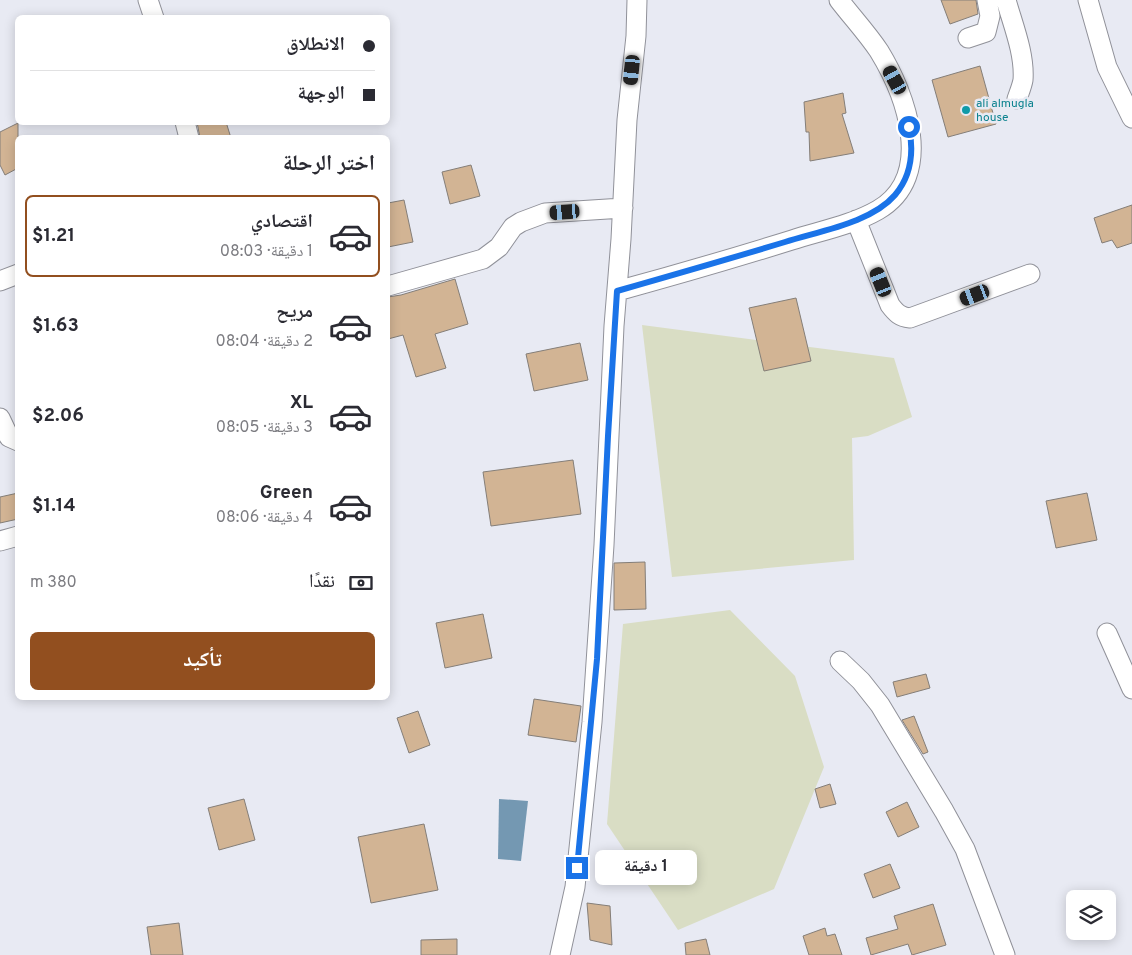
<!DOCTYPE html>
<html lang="ar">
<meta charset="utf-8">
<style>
:root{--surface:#fff;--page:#f2f2f3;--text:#2b2b33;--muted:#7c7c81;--line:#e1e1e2;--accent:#924f1f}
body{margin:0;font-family:Overpass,"Noto Naskh Arabic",sans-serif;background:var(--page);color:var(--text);direction:rtl;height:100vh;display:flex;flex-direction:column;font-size:19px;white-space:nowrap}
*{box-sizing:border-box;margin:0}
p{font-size:16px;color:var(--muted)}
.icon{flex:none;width:28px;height:28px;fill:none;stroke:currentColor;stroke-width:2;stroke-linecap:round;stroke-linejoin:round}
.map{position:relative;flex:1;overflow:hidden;direction:ltr}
.drawer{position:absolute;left:15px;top:135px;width:375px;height:565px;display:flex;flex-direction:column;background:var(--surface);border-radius:8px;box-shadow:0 2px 12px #0003;direction:rtl}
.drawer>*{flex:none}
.top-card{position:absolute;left:15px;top:15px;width:375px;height:110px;border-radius:8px;box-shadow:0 2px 12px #0003;direction:rtl;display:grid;align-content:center;height:110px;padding:0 15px;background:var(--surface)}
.controls{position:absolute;left:1066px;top:890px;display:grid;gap:10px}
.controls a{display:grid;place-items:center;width:50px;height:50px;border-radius:8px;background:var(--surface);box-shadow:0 2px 12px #0003;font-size:25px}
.end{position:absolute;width:22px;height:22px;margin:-11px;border:6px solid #1a73e8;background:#fff;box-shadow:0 0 0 2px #fff}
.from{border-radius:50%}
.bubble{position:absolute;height:35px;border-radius:8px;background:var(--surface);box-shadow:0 2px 12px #0003;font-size:16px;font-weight:700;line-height:35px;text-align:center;direction:rtl}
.car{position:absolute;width:15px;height:30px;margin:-15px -8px;border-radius:6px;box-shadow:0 0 4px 1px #0007;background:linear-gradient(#222 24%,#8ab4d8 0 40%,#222 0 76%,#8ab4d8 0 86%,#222 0)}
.top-card b{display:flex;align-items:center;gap:18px;height:48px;font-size:19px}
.top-card b+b{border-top:1px solid var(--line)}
.top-card i{width:12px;height:12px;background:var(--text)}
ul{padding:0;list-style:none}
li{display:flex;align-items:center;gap:15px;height:82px;margin:0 10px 8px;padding:0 5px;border:2px solid transparent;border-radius:8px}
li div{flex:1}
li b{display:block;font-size:19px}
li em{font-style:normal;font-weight:700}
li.on{border-color:var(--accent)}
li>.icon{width:45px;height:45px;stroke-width:1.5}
h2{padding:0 15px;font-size:22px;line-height:60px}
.pay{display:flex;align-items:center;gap:12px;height:55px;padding:0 15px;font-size:19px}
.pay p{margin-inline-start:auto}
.action{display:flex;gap:10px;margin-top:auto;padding:10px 15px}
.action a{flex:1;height:58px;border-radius:8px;background:var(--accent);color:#fff;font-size:20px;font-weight:700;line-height:58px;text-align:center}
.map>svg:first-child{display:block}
.green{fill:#d9ddc4}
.water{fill:#7498b2}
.building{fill:#d2b494;stroke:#847e78}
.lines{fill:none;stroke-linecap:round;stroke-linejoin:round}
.minor-casing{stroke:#909199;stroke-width:21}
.minor{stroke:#fff;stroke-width:19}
.route{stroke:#1a73e8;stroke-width:6}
.culture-dot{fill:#0f9aa8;stroke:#e8eaf3;stroke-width:2}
.labels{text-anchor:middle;stroke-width:5;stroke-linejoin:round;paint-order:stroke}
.culture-label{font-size:12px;fill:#0d838f;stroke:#e8eaf3;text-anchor:start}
</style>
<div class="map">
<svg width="1132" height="955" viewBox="0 0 1132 955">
<rect width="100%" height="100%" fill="#e8eaf3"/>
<path class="green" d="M642 325 894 358 912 417 868 436 852 438 854 560 672 577Z
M730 610 795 676 824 767 774 889 678 930 607 824 623 624Z"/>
<path class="water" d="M499 799 528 801 521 861 498 859Z"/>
<path class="building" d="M941 0H976L978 14 950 24Z
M980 66 996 124 948 137 932 80Z
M843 93 846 113 842 114 854 153 810 161 809 132H806L804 102Z
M197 122H226L231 138H200Z
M18 123V168L5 175 0 165V132Z
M471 165 480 196 450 204 442 172Z
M404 200 413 242 388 247V203Z
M1132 205V243L1117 248 1112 240 1102 243 1094 218Z
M455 279 468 324 435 334 446 368 416 377 403 335 388 339V297L401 295Z
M796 298 811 361 764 371 749 308Z
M580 343 588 380 534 391 526 354Z
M573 460 581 514 491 526 483 472Z
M18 493V519L0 523V497Z
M1087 493 1097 540 1056 548 1046 501Z
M645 562 646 609 614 610V563Z
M483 614 492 658 445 668 436 623Z
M926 674 930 688 897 697 893 682Z
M534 699 581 706 576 742 528 735Z
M418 711 430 745 409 753 397 718Z
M914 716 928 752 923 754 902 720Z
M830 784 836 804 820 808 815 789Z
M244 799 255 840 219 850 208 808Z
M907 802 919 827 898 837 886 812Z
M424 824 438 890 371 903 358 837Z
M890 864 900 888 873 898 864 874Z
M587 903 610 906 612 945 590 940Z
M933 904 946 945 912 955 908 944 871 955 866 938 898 929 894 916Z
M179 923 183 955H151L147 927Z
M825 928 827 936 835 934 842 955H809L803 936Z
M457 939V955H421V940Z
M706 939 710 955H686L685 943Z"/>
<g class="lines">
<g class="minor-casing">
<path id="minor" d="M148 0 154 18
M1006 0C1013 25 1025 54 1023 80 1022 86 1019 93 1017 99
M1088 0 1107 67 1132 118
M968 38 986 32 990 16 987 0
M185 122 189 138
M856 220 890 305C896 313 900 317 910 318L1030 274
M0 281 18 274
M388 286 483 259 499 247 513 227 521 222 545 213 623 208
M617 291C676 275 734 258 792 240 820 231 852 225 878 210 936 176 906 95 879 51 867 33 852 17 839 0
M0 418 9 437 18 441
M0 541 18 536
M1107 633 1132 689
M840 661 861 681 880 705 944 811 965 849 1005 955
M560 955 575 887 592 722 604 545 614 326 621 239 627 120 636 36 637 0"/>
</g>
<use href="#minor" class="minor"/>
</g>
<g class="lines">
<path class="route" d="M577 868 597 659 608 436 617 291C673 275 729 259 785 242 819 231 871 223 895 195 912 175 914 152 909 127"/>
</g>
<circle class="culture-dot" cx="966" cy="110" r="5"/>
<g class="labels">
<g class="culture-label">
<text x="976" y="107">ali almugla<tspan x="976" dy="14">house</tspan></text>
</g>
</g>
</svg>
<div class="controls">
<a><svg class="icon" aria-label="layers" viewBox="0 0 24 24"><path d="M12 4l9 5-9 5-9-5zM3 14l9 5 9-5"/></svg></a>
</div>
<i class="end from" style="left:909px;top:127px"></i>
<i class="end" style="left:577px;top:868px"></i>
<div class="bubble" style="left:595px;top:850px;width:102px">1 دقيقة</div>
<i class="car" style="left:632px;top:70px;rotate:186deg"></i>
<i class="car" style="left:895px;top:80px;rotate:331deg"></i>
<i class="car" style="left:565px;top:212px;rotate:266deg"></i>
<i class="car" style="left:881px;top:282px;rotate:338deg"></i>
<i class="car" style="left:975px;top:295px;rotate:249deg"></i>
<div class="top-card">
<b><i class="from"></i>الانطلاق</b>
<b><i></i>الوجهة</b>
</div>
<section class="drawer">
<h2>اختر الرحلة</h2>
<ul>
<li class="on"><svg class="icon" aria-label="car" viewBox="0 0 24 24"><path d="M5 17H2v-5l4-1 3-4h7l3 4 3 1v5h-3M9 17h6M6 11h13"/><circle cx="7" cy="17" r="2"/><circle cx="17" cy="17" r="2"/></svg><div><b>اقتصادي</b><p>1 دقيقة · 08:03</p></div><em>$1.21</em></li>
<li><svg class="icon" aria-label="car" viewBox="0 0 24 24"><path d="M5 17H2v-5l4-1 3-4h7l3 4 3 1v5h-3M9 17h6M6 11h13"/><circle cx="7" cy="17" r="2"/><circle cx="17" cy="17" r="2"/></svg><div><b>مريح</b><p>2 دقيقة · 08:04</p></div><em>$1.63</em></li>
<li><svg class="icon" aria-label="car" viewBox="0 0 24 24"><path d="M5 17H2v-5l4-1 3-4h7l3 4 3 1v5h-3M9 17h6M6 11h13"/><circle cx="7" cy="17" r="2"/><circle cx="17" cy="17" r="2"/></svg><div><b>XL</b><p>3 دقيقة · 08:05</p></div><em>$2.06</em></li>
<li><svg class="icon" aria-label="car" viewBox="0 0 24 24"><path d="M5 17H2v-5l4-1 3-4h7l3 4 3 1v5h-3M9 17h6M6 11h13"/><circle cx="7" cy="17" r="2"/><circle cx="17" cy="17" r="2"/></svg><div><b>Green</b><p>4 دقيقة · 08:06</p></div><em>$1.14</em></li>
</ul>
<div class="pay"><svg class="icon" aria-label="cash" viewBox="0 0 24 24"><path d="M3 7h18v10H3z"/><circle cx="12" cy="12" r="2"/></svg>نقدًا<p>380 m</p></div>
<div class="action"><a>تأكيد</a></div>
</section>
</div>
